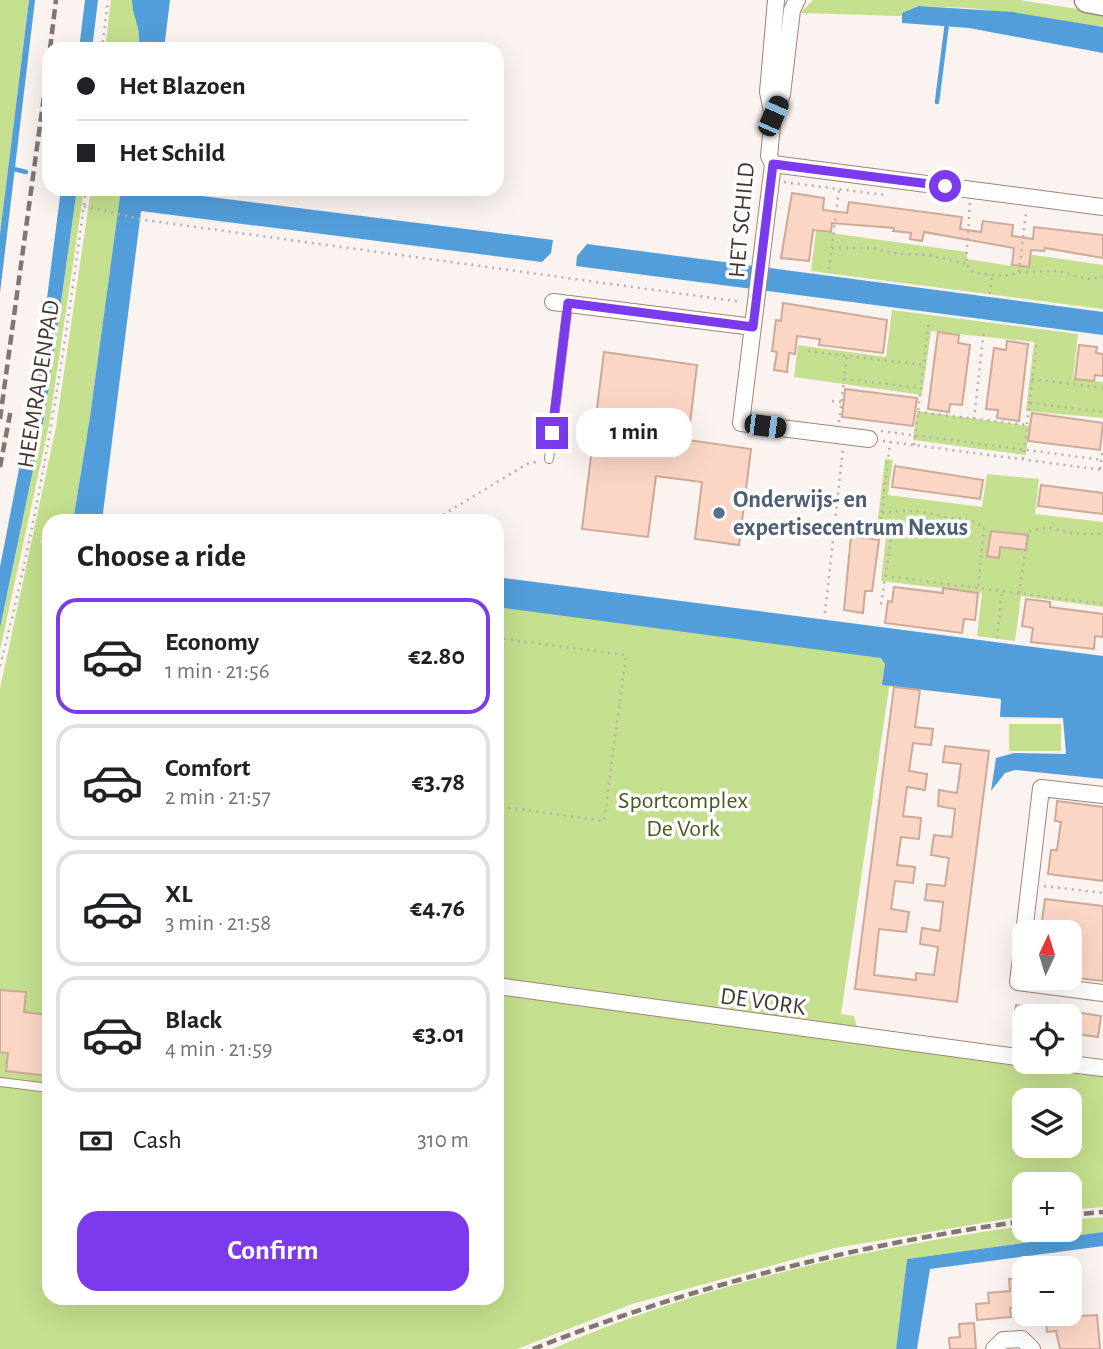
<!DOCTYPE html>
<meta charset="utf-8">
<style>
:root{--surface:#fff;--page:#f6f6f6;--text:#202124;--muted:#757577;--line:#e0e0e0;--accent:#7c3aed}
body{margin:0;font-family:"Alegreya Sans",sans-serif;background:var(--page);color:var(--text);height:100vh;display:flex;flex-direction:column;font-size:26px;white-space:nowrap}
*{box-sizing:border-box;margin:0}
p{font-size:23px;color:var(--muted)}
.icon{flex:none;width:38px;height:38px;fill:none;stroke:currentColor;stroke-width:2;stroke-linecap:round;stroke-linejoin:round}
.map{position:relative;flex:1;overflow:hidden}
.sheet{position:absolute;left:42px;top:514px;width:462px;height:791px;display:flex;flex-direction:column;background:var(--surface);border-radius:21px;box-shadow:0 7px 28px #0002}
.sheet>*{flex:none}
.top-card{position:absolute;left:42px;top:42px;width:462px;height:154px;border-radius:21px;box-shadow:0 7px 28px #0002;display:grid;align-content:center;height:154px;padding:0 35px;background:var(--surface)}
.needle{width:46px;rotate:4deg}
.controls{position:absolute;left:1012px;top:920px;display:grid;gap:14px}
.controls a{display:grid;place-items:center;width:70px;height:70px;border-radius:14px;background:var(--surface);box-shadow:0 7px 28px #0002;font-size:35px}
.end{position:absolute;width:32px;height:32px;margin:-16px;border:9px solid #7c3aed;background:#fff;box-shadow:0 0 0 4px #fff}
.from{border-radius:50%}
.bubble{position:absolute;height:49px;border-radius:21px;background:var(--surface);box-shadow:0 7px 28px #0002;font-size:23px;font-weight:700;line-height:49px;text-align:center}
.car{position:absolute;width:21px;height:42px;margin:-21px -10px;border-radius:9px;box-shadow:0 0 5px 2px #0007;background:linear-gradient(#222 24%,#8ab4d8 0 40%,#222 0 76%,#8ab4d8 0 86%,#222 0)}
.top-card b{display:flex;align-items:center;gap:24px;height:66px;font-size:26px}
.top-card b+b{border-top:2px solid var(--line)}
.top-card i{width:18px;height:18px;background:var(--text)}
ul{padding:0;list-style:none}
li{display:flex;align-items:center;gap:21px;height:116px;margin:0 14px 10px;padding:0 21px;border:4px solid var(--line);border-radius:21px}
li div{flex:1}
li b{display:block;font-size:26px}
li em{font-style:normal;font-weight:700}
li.on{border-color:var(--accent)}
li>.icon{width:63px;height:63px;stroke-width:1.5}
h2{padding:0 35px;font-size:32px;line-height:84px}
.pay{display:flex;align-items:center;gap:18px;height:77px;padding:0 35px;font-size:26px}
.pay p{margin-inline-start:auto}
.cta{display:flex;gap:14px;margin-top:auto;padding:14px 35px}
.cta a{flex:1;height:80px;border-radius:21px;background:var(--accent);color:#fff;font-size:28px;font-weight:700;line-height:80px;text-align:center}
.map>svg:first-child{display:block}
.green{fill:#c4df8e;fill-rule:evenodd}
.water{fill:#529eda}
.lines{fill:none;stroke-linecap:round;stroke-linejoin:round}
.stream{stroke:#529eda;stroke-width:4.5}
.building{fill:#fbd6c5;stroke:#cca999;stroke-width:2}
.service-casing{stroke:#a48373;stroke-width:10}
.minor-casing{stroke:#a48373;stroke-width:18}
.primary-casing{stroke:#a48373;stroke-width:27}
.path{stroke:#b9b0ab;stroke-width:2.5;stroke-dasharray:2 5;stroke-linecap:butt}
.service{stroke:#fff;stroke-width:8}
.minor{stroke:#fff;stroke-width:16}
.primary{stroke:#fff;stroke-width:24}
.rail{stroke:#827671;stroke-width:4.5;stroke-dasharray:10 5;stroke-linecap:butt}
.route{stroke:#7c3aed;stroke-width:9}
.service-dot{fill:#5c6f8a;stroke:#fff;stroke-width:2.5}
.labels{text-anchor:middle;stroke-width:7;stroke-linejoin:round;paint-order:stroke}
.street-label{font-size:24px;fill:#453630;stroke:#fff}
.service-label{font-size:24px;font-weight:bold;fill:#4e5e75;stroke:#fff;text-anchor:start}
.park-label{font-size:24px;fill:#485a1c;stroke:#fff}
</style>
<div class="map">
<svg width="1103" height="1349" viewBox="0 0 1103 1349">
<rect width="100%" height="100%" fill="#faf3ef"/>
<path class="green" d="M0 0H29L0 234Z
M111 0H132C132 20 142 24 138 49H105Z
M813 0H1019L1103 13V27L970 8 919 6 900 16 800 13Z
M77 189H84L49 425 0 650V628L46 408Z
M91 189H121L90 417 73 521 49 522V538H43L40 542 49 544V1298H497V602L894 654 841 1014 854 1016 859 1035 1024 1062H1059L1103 1068V1207L1069 1210V1185H1024V1216L835 1248 632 1304 517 1349H0V689L56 427ZM1024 1101H1069V1146H1024Z
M816 231 967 252V259L1018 267 1020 253 1103 265V309L811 271Z
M892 310 1078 334 1073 379 1103 382V418L1026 411 1034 342 931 331 922 395 794 377 798 345 886 357Z
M917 411 1029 426 1026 455 913 440Z
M885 459 893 460 888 495 982 507 987 474 1039 479 1035 514 1103 522V607L1021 596 1015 641 977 636 982 593 881 581 886 537 876 535Z
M1009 724H1061V751H1009Z
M1103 1217V1232L907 1259 896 1349H552C700 1285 865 1248 1024 1226V1230H1069V1220Z"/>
<path class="water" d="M29 0H35L0 293V234Z
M85 0H98L92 49H79Z
M132 0H170L164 49H138C142 24 132 20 132 0Z
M919 6 1012 12 1103 27V53L969 28 902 23V13Z
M61 189H77L46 408 0 628V567L37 376Z
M121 189H146L553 240 551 253 542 262 141 211 102 521H73L90 417Z
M587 244 1103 312V335L576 266 577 256Z
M497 577 1103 656V779L1015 770 1005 773 991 791 996 758 1014 753 1066 754 1063 718 1000 717 1001 699 882 685 885 664 881 658 497 607Z
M1103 1232V1246L930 1269 917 1349H896L907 1259Z"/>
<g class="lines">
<path class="stream" d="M937 102 947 23
M14 169 26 172"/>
</g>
<path class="building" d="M792 193 824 198 823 210 847 213 849 202 962 217 960 229 981 232 983 221 1013 225 1012 236 1033 239 1034 227 1103 235V258L1045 248 1044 251 1031 250 1029 267 1012 265 1014 248 924 232 922 241 910 239 911 233 893 231 894 228 832 223 831 232 813 230 809 261 781 258Z
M783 303 887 320 883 353 819 345 820 339 797 336 795 354 789 353 787 372 774 370 777 352 772 351 774 336 776 320 781 321Z
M938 332 959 335 958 343 970 345 962 405 950 404 949 412 928 409Z
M1007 341 1028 344 1019 421 997 418 998 410 986 409 994 348 1006 350Z
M1079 345 1097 347 1096 353 1103 354V376L1095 375 1094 381 1075 379Z
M604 352 697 365 688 440 751 449 739 545 695 539 702 482 656 476 648 537 582 529Z
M845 389 917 398 913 426 842 417Z
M1032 413 1103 423 1100 450 1028 441Z
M895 466 983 480 980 499 892 487Z
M1041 485 1103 493V514L1038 506Z
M991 531 1028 535 1026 550 1000 547 999 558 987 556Z
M851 536 879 540 872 591H865L863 613 844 610Z
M894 587 943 593V588L978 593 975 620 964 619 962 633 885 623 888 601 892 602Z
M1026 599 1050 602V607L1103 614V637L1095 636 1094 649 1031 642 1033 628 1022 626Z
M894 687 920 690 915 727 933 729 931 745 913 743 909 771 927 774 925 790 907 787 903 816 921 818 919 839 901 837 897 865 915 867 913 883 895 881 891 909 909 912 906 932 879 929 874 975 916 980V973L934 975 938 947 920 944 922 928 940 931 943 902 925 900 927 884 945 886 949 858 931 855 934 835 952 837 955 809 938 806 939 790 957 793 961 764 943 762 945 746 989 751 957 1002 855 989Z
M1057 801 1103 807V881L1048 874 1051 850H1057L1061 822 1055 821Z
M1045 899 1103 906V981L1069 977V933H1047L1048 922 1042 921Z
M0 990 26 992 24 1012 49 1015V1076L6 1071 8 1053 0 1052Z
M1016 1005 1055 1010V1017H1014Z
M1069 1011 1101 1016 1098 1037 1069 1033Z
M1024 1278V1307L1010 1308 1011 1317 977 1320 976 1304 989 1303 988 1293 1010 1291 1009 1279Z
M1045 1314H1061V1317L1097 1315 1100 1349H1060L1056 1331 1047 1332Z
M974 1323 976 1349H950L949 1338 960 1337 959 1324Z"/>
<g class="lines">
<g class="service-casing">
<path id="service" d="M549 459 568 303
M0 1082 49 1088"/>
</g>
<g class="minor-casing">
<path id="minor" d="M776 0 768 92 773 116 769 156 773 164 741 423 869 439
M773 116 782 94 792 10 797 0
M773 164 1103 207
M553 302 753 327
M1024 933 1041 788 1103 795
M1024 933 1018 982 1103 993
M497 986 1024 1058
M1054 1062 1103 1068
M994 1349 1003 1340 1022 1339 1032 1349"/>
</g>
<g class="primary-casing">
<path id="primary" d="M1087 0 1103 3"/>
</g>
<path class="path" d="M102 49 108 0
M784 182 885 195
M970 203 966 264 974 273 1005 276 1019 272 1026 213
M84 206 145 220 742 302
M832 248H872L900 254 929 255 966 264
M829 269 839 189
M1019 272 1058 271 1086 279 1103 277
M990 294 992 274
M808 351 923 365
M844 379 921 388
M1032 379 1103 388
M832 401 841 402
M1030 403 1103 412
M918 412 1026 425
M974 419 984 329
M839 422 847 356
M881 431 1103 460
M883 441 1103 470
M914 445 929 320
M1023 459 1037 340
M1100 469 1103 448
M882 513C908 509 918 511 942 516 961 520 965 516 984 527L978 588
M431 522 527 464 540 461
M834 533 879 537 890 442
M859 535V526
M879 537 891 538 881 605
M885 576 1103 604
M1019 593 1028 532 1048 527 1070 533 1103 534
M825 613 843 449
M497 638 626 655 604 821 497 806
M997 638 1002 591
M0 666C41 509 65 349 86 189
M1044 886 1103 893"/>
<use href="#service" class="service"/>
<use href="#minor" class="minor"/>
<use href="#primary" class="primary"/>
<path class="rail" d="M50 49 56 0
M0 419 49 59
M0 467 11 409
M1069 1215 1103 1212
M533 1349C691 1286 856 1245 1024 1221"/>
</g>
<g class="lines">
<path class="route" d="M552 433 568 303 753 327 773 164 945 186"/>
</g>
<circle class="service-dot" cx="719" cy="513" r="7"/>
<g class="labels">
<g class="street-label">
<text transform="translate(741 220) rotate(-85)" y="8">HET SCHILD</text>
<text transform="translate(38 384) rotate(-81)" y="8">HEEMRADENPAD</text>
<text transform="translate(763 1001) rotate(8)" y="8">DE VORK</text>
</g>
<g class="service-label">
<text x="733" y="507">Onderwijs- en<tspan x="733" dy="28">expertisecentrum Nexus</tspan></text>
</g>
<g class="park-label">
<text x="683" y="808">Sportcomplex<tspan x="683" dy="28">De Vork</tspan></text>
</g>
</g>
</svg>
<div class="controls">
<a><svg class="needle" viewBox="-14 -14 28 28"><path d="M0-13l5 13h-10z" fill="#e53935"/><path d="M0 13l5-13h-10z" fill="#757577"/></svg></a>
<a><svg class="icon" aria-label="locate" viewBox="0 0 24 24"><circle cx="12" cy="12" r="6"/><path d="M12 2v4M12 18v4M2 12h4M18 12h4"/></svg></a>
<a><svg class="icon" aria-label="layers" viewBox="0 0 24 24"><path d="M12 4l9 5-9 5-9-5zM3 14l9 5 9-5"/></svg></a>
<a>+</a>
<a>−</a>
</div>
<i class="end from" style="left:945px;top:186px"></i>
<i class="end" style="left:552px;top:433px"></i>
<div class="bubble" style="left:576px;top:408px;width:116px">1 min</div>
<i class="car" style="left:773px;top:116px;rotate:24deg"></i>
<i class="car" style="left:765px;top:426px;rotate:97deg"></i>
<div class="top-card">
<b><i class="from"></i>Het Blazoen</b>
<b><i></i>Het Schild</b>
</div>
<section class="sheet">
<h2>Choose a ride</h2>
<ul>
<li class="on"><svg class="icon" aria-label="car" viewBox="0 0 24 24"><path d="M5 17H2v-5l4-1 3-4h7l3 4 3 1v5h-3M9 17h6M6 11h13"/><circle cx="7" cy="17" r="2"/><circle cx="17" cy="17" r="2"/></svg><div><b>Economy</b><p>1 min · 21:56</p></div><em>€2.80</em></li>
<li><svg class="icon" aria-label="car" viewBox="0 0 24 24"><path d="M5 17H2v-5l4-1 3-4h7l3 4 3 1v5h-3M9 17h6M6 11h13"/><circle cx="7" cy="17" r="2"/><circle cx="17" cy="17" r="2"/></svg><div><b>Comfort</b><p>2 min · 21:57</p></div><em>€3.78</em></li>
<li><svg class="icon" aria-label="car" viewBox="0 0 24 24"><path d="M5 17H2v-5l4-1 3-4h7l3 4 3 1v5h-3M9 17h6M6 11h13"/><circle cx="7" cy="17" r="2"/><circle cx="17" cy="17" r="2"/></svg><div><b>XL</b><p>3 min · 21:58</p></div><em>€4.76</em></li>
<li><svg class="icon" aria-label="car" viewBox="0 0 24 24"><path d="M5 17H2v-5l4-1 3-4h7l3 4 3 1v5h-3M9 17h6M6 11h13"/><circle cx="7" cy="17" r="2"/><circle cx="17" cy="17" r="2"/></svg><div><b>Black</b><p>4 min · 21:59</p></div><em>€3.01</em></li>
</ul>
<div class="pay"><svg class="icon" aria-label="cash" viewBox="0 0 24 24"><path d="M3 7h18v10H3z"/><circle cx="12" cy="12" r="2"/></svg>Cash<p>310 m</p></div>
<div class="cta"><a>Confirm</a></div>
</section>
</div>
